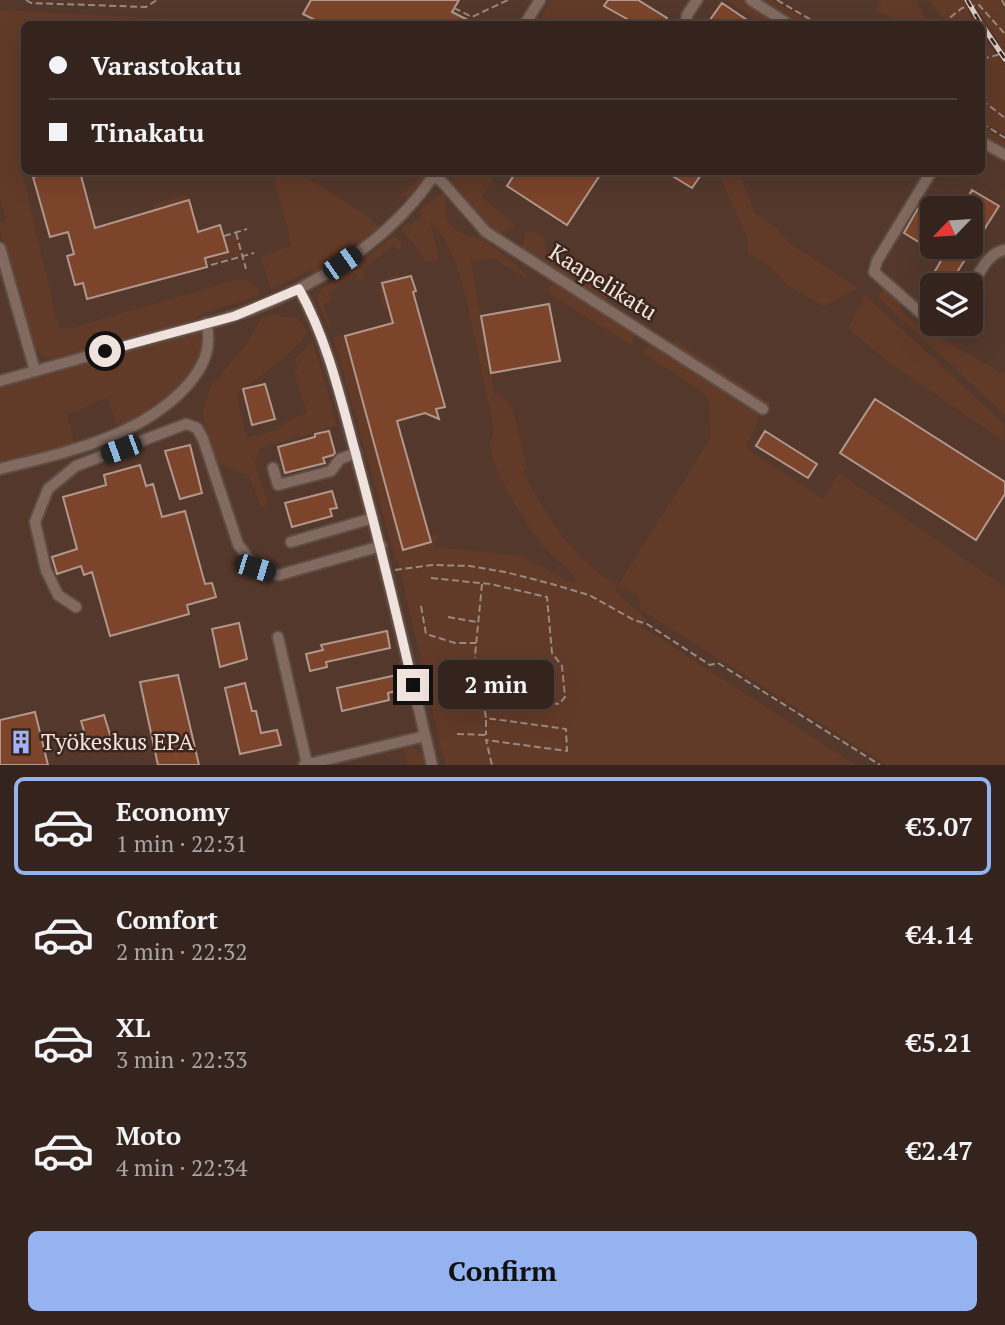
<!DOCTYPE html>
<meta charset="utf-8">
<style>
:root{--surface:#34241d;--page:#3f302a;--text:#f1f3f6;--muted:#a9a4a4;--line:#4e413b;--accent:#95b2f1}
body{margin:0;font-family:"PT Serif",serif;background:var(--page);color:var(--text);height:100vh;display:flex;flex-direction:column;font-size:26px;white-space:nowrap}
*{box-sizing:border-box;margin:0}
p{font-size:23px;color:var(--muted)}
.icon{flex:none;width:38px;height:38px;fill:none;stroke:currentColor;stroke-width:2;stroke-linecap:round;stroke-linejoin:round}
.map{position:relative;height:765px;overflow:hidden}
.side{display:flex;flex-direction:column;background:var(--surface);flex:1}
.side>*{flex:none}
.hud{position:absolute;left:21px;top:21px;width:964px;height:154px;border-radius:10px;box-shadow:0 7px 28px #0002,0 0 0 2px var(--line);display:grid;align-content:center;height:154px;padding:0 28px;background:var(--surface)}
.needle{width:46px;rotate:245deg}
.controls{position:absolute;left:920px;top:196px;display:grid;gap:14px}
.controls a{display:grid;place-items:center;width:63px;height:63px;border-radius:10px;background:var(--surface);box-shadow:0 7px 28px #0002,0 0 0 2px var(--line);font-size:35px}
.end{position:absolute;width:32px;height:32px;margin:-16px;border:9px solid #f0e2dc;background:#111;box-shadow:0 0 0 4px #111}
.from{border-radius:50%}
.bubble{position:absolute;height:49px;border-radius:10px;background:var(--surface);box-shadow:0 7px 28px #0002,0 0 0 2px var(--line);font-size:23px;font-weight:700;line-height:49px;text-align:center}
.car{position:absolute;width:21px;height:42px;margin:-21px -10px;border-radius:9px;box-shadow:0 0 5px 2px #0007;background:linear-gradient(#222 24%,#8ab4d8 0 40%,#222 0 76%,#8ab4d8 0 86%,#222 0)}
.hud b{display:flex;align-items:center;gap:24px;height:66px;font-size:26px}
.hud b+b{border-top:2px solid var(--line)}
.hud i{width:18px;height:18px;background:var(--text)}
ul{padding:12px 0 0;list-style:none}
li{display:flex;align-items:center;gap:21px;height:98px;margin:0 14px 10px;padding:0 14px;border:4px solid transparent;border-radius:10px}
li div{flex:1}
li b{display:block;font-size:26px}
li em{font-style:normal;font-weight:700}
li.active{border-color:var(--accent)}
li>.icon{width:63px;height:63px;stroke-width:1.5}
.button{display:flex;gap:14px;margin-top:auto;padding:14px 28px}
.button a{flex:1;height:80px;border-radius:10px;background:var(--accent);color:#111;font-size:28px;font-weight:700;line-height:80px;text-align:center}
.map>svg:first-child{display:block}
.built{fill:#54382c;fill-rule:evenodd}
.green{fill:#623a28}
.building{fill:#7c442b;stroke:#b1978c;stroke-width:2}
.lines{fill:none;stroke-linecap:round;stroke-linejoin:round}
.minor-casing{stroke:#5e4d44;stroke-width:14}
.path{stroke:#9a8981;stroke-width:2;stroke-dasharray:7 3.5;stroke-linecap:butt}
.minor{stroke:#826a60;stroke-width:10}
.rail-casing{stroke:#dccdc7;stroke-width:5}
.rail{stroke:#3a261d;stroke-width:2.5;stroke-dasharray:8;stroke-linecap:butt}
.route{stroke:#f0e2dc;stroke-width:9}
.labels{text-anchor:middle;stroke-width:5;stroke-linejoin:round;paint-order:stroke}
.street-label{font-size:23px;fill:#f0e2dc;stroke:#3a261d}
.poi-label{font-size:23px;fill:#f0e2dc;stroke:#3a261d;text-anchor:start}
</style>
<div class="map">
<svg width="1005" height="765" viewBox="0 0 1005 765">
<rect width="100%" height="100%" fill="#453027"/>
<path class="built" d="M0 0H971L996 41 1005 46V765H0ZM24 24H982V172H24ZM933 208H971V247H933ZM933 285H971V324H933Z"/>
<path class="green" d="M551 0H599L636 24H559L549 18 545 24H537Z
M727 0H742L777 24H763Z
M762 0H772L813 24H798Z
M882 0H916L928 24H903L876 10Z
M929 0H963L974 24H946Z
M971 0H1005V53Z
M0 10 230 22 231 24H24V161L20 163 59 329 72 328 238 279C251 280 255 283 260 295L199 315 195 320 56 361 43 356 35 348 0 230V222L6 220 0 197Z
M982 36 1005 66V135L982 121Z
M982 127 1005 141V149L982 135Z
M272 172H297L365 214 379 228 322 268 314 273 312 269 271 290 261 257 292 245Z
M425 172H429L410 197 400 196Z
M453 172H497L482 197 516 226 499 234 476 215 451 181Z
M718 172H739L754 212 778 229 788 242 858 288 824 306 787 285 771 267 748 253V240Z
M442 193 447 196C442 214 447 229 466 235 471 237 477 237 482 240 499 250 516 265 530 278L529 280 493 258 471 261 495 394 502 393 514 413 527 468 523 471C546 516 573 561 618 585L710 439 709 400 702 392 643 353 650 343 737 400 761 413 746 448 823 499 839 473 1005 587V765H887L640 609 639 595 618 585 615 590 647 620 642 627 856 765H445L398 561H396L333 337 341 334 345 336 403 550 430 542 429 536 439 533V537L434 542 435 547 521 556 575 584 577 581C570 567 556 561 546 550 530 532 488 465 490 442 491 438 493 435 494 431L466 296 456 263 444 239 430 220 439 260 425 262 416 246 401 230 422 217 420 209Z
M186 195 189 200 153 211V204Z
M528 232H534L544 238 546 251 606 292V303L524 252 522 247 525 233Z
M235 235 240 255 213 262 211 256 228 252 224 238Z
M392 237H396L402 244V248L399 250 394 245 362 270 366 276 360 280 356 275 328 292 332 300 323 305 332 325 328 327 317 298 321 289 351 269Z
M396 275 397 279 383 283 393 309 385 311 378 284 381 280Z
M554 282 634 332 632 346 547 292Z
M884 288 898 300 902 313 922 327 1005 375V415L878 297Z
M865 295 1004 424 1005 442 888 362 848 328Z
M273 315 296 318 308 331C290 360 261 373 236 395L247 438 277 430 291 419 307 413 293 372 298 369 294 360 312 341 323 374 337 426 260 448 255 463 269 504 261 508 249 476 219 464 211 454 204 431 203 409 210 388 247 343 261 319Z
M198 331C200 336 202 342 202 347 198 383 145 414 117 430L108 397 67 415 75 444 0 464V388Z
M675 340 771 403 768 407 673 345Z
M407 747C420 748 423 754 426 765H408L404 749Z"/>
<path class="building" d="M311 0H459L452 12 476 24H323L303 14Z
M608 0H638L667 18 662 24H636L604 6Z
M722 3 753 24H707Z
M52 172H80L95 228 189 200 198 232 220 225 228 252 205 258 207 267 87 299 83 283 75 285 67 256 74 254 68 232 50 237 33 177Z
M516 172H602L567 225 507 186Z
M666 172H703L692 188Z
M972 190 999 206 949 285H933V303L921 295 949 247H971V208H962Z
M922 201 933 207V237L927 247 904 233Z
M411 276 416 291 413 292 445 407 436 409 439 419 425 413 397 421 431 542 403 550 345 336 393 323 382 283Z
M549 304 560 361 491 373 481 316Z
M265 384 275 419 252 425 243 389Z
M875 399 1005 482V494L976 540 840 453Z
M329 431 335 453 333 455 323 458 325 463 285 473 278 447 315 437V434Z
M765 431 817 464 808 478 756 446Z
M190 445 202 493 180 499 165 451Z
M140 465 146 486 153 484 162 517 185 511 205 584 212 583 216 597 187 605 189 614 110 636 92 572 84 575 81 566 57 574 52 557 77 549 63 497 106 485 104 475Z
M332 491 337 508 330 509 332 516 292 527 285 503Z
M239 623 247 659 220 667 212 629Z
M387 631 390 648 326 662 327 667 310 671 306 654 323 650 321 645Z
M178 675 199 765H158L140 682Z
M397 675 400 690 388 693 389 700 342 711 337 688Z
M245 683 252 711H256L261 733 277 730 281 745 240 754 225 688Z
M35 712 48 765H0V720Z
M104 715 111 738 88 744 81 721Z"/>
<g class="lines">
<g class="minor-casing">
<path id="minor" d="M751 0 788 24
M525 24 540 0
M686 24 687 15 697 0
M982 142 1005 155
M931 172 877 261 874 272 923 315 933 320
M434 175 444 184 486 232 763 409
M0 248 35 371
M971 287C980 273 987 253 1005 250
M299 289C328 342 342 402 357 460 385 561 408 663 432 765
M0 381C50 367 99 353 149 339 177 331 208 325 236 315 313 289 391 241 436 172
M273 468 278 485 331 471 340 459 356 453
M0 469C66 452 138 438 186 387 203 368 213 348 206 323
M291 542 373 518
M76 607 58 595 46 570 35 522 48 489 76 466 186 424 197 428 203 439 238 544 255 568 279 575 381 546
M278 637 307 764
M304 765 425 736"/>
</g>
<path class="path" d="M26 0 31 3 146 7 157 0
M777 0 818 24
M1002 0 1005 6
M454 8 472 17 508 0
M942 24 962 8 979 5 1005 34
M982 59 1005 53
M982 100 1005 118
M982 123 1005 138
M236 233 246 269
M224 236 247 229
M211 265 254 253
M395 570 432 565 470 566 505 572 552 584 589 595 634 620 647 624 710 665 718 663 880 765
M431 578 490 584 547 597 552 653 562 666 565 697 559 704 482 694 486 718 566 729 567 751 486 740 492 765
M482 584 475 656 482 693
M421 606 426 634 455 643H476
M448 617 477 622
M486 720V735
M457 734 486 735"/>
<use href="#minor" class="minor"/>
<g class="rail-casing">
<path id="rail" d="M967 0 981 24
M982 25 1005 59"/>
</g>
<use href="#rail" class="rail"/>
</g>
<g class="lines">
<path class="route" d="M105 351 235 316 299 289C327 339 340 396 355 451 376 529 395 607 413 685"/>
</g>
<defs>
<g id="building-bare" transform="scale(1.89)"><path d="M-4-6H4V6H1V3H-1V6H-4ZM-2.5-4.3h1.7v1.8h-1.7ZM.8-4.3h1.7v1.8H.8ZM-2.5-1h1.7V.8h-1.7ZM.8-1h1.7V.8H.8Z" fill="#a3b2fd" stroke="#3a261d" stroke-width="2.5" paint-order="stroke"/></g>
</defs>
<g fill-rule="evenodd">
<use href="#building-bare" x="21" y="742"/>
</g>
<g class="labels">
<g class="street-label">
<text transform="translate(603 282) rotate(32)" y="8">Kaapelikatu</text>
</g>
<g class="poi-label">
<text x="41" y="750">Työkeskus EPA</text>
</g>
</g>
</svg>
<div class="controls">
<a><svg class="needle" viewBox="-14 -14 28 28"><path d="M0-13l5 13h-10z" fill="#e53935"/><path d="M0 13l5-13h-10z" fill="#a9a4a4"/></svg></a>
<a><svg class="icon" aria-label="layers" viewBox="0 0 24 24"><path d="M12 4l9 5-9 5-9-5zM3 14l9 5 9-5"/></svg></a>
</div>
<i class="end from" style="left:105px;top:351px"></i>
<i class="end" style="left:413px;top:685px"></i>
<div class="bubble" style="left:438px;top:660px;width:116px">2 min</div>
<i class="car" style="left:342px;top:263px;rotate:55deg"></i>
<i class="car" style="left:121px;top:449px;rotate:250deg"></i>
<i class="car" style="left:255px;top:568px;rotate:107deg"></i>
<div class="hud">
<b><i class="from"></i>Varastokatu</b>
<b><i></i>Tinakatu</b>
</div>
</div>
<section class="side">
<ul>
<li class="active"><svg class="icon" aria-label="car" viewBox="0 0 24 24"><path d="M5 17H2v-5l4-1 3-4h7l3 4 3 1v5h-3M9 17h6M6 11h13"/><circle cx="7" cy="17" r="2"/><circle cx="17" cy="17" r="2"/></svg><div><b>Economy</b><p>1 min · 22:31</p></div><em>€3.07</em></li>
<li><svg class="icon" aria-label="car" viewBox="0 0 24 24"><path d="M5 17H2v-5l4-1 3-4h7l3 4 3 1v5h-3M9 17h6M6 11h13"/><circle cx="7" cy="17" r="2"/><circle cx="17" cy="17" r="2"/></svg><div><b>Comfort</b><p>2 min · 22:32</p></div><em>€4.14</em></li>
<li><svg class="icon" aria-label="car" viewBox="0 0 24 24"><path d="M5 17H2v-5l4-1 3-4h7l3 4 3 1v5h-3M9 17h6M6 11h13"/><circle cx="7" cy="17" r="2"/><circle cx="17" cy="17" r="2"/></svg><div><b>XL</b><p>3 min · 22:33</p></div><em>€5.21</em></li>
<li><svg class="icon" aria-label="car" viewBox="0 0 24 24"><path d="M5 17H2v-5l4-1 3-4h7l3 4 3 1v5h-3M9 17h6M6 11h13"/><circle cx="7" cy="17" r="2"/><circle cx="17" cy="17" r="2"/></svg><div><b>Moto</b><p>4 min · 22:34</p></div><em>€2.47</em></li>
</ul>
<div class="button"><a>Confirm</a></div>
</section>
